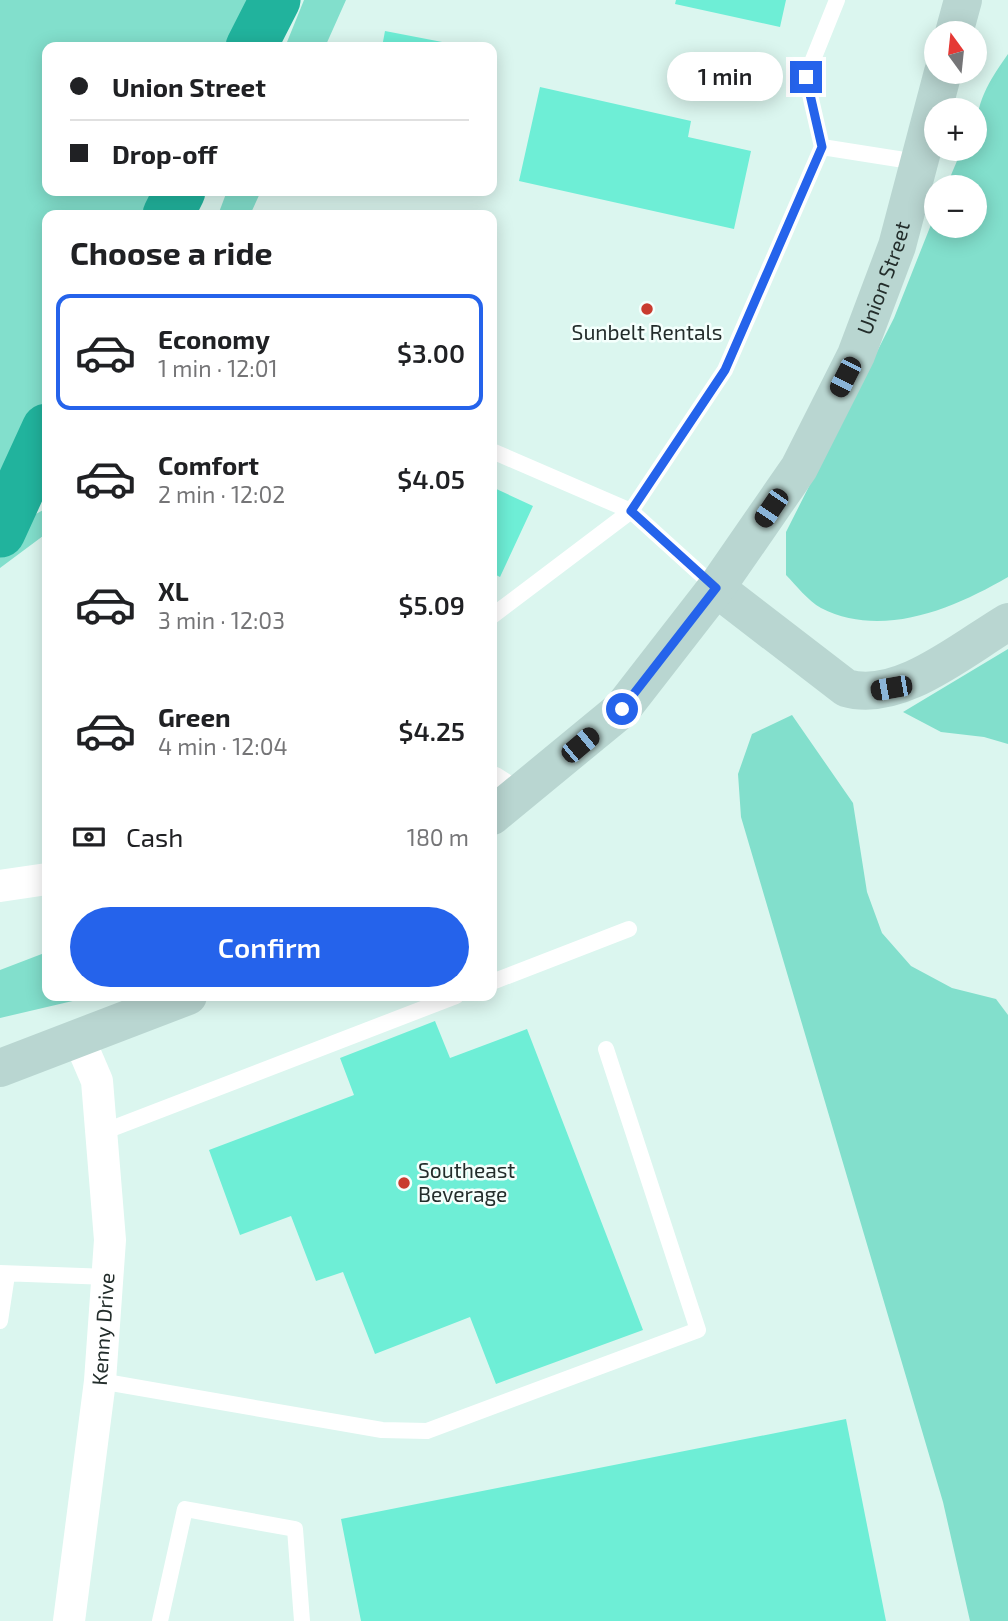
<!DOCTYPE html>
<meta charset="utf-8">
<style>
:root{--surface:#fff;--page:#f6f6f6;--text:#202124;--muted:#757577;--line:#e0e0e0;--accent:#2563eb}
body{margin:0;font-family:"Exo 2",sans-serif;background:var(--page);color:var(--text);height:100vh;display:flex;flex-direction:column;font-size:26px;white-space:nowrap}
*{box-sizing:border-box;margin:0}
p{font-size:23px;color:var(--muted)}
.icon{flex:none;width:38px;height:38px;fill:none;stroke:currentColor;stroke-width:2;stroke-linecap:round;stroke-linejoin:round}
.map{position:relative;flex:1;overflow:hidden}
.details{position:absolute;left:42px;top:210px;width:455px;height:791px;display:flex;flex-direction:column;background:var(--surface);border-radius:14px;box-shadow:0 4px 18px #0003}
.details>*{flex:none}
.top-card{position:absolute;left:42px;top:42px;width:455px;height:154px;border-radius:14px;box-shadow:0 4px 18px #0003;display:grid;align-content:center;height:154px;padding:0 28px;background:var(--surface)}
.needle{width:46px;rotate:345deg}
.fabs{position:absolute;left:924px;top:21px;display:grid;gap:14px}
.fabs a{display:grid;place-items:center;width:63px;height:63px;border-radius:50%;background:var(--surface);box-shadow:0 4px 18px #0003;font-size:35px}
.end{position:absolute;width:32px;height:32px;margin:-16px;border:9px solid #2563eb;background:#fff;box-shadow:0 0 0 4px #fff}
.from{border-radius:50%}
.bubble{position:absolute;height:49px;border-radius:24px;background:var(--surface);box-shadow:0 4px 18px #0003;font-size:23px;font-weight:600;line-height:49px;text-align:center}
.car{position:absolute;width:21px;height:42px;margin:-21px -10px;border-radius:9px;box-shadow:0 0 5px 2px #0007;background:linear-gradient(#222 24%,#8ab4d8 0 40%,#222 0 76%,#8ab4d8 0 86%,#222 0)}
.top-card b{display:flex;align-items:center;gap:24px;height:66px;font-size:26px}
.top-card b+b{border-top:2px solid var(--line)}
.top-card i{width:18px;height:18px;background:var(--text)}
ul{padding:0;list-style:none}
li{display:flex;align-items:center;gap:21px;height:116px;margin:0 14px 10px;padding:0 14px;border:4px solid transparent;border-radius:14px}
li div{flex:1}
li b{display:block;font-size:26px}
li em{font-style:normal;font-weight:600}
li.active{border-color:var(--accent)}
li>.icon{width:63px;height:63px;stroke-width:1.5}
h2{padding:0 28px;font-size:32px;line-height:84px}
.pay{display:flex;align-items:center;gap:18px;height:77px;padding:0 28px;font-size:26px}
.pay p{margin-inline-start:auto}
.action{display:flex;gap:14px;margin-top:auto;padding:14px 28px}
.action a{flex:1;height:80px;border-radius:42px;background:var(--accent);color:#fff;font-size:28px;font-weight:600;line-height:80px;text-align:center}
.map>svg:first-child{display:block}
.green{fill:#82dfcc}
.lines{fill:none;stroke-linecap:round;stroke-linejoin:round}
.river{stroke:#21b39d;stroke-width:51}
.building{fill:#6eeed6}
.lane{stroke:#fff;stroke-width:16}
.street{stroke:#fff;stroke-width:32}
.secondary{stroke:#b9d6d1;stroke-width:38}
.route{stroke:#2563eb;stroke-width:9}
.poi-dot{fill:#c93c2f;stroke:#f4fffc;stroke-width:2.5}
.labels{text-anchor:middle;stroke-width:5;stroke-linejoin:round;paint-order:stroke}
.street-label{font-size:21px;fill:#232d2b;stroke:#f4fffc}
.poi-label{font-size:21px;fill:#232d2b;stroke:#f4fffc}
</style>
<div class="map">
<svg width="1008" height="1621" viewBox="0 0 1008 1621">
<rect width="100%" height="100%" fill="#dbf6ef"/>
<path class="green" d="M0 0H251L249 22 236 47H47V191H166L153 215H47V430L11 512 0 514Z
M304 0H346L325 47H285Z
M1008 54V577C953 609 882 639 821 608 808 601 796 585 786 575V532L894 318 936 212V226H975V187H946L962 149H975C975 105 983 90 1008 54Z
M227 191H261L250 215H218Z
M47 508V533L0 568V533Z
M1008 649V744L984 737 941 732 903 712Z
M792 715 853 803 867 892 882 933 911 966 952 988 996 999 1008 1015V1621H970L943 1502 741 817 738 774 752 734Z
M47 952V996H94L0 1018V970Z"/>
<g class="lines">
<path class="river" d="M251 47 275 0
M168 215 180 191
M0 532 47 429"/>
</g>
<path class="building" d="M676 0H786L780 27 675 4Z
M385 31 463 46 462 47H382Z
M540 87 691 121 688 137 751 151 734 229 519 181Z
M492 487 533 506 500 577 492 573Z
M435 1021 450 1058 527 1029 643 1330 496 1384 470 1317 375 1354 343 1272 316 1281 291 1216 240 1235 209 1150 354 1095 340 1058Z
M846 1419 886 1621H361L341 1519Z"/>
<g class="lines">
<path class="lane" d="M822 147 806 77 837 0
M492 451 631 511 492 616
M716 588 631 511 725 370 822 147 917 162
M492 982 629 929
M103 1132 456 996
M0 1273 109 1277
M0 1321 7 1275
M100 1381 382 1430 427 1431 698 1330 606 1049
M160 1621 185 1509 295 1529 302 1621"/>
<g class="street">
<path d="M492 782 517 798"/>
<path d="M0 886 47 879"/>
<path id="s1" d="M69 1621 100 1381 110 1240 97 1081 79 1039"/>
</g>
<g class="secondary">
<path d="M954 33 963 0"/>
<path d="M716 588 846 688C899 704 964 648 1008 622"/>
<path id="s2" d="M492 816 622 709 716 588 799 468 856 355 897 246 943 72"/>
<path d="M0 1068 188 996"/>
</g>
</g>
<g class="lines">
<path class="route" d="M622 709 716 588 631 511 725 370 822 147 806 77"/>
</g>
<g class="poi-dot">
<circle cx="647" cy="309" r="7"/>
<circle cx="404" cy="1183" r="7"/>
</g>
<g class="labels">
<g class="street-label">
<text dy="7" stroke="none"><textPath href="#s2" startOffset="676">Union Street</textPath></text>
<text dy="7" stroke="none"><textPath href="#s1" startOffset="294">Kenny Drive</textPath></text>
</g>
<g class="poi-label">
<text x="647" y="340">Sunbelt Rentals</text>
<text x="418" y="1178" text-anchor="start">Southeast<tspan x="418" dy="24">Beverage</tspan></text>
</g>
</g>
</svg>
<div class="fabs">
<a><svg class="needle" viewBox="-14 -14 28 28"><path d="M0-13l5 13h-10z" fill="#e53935"/><path d="M0 13l5-13h-10z" fill="#757577"/></svg></a>
<a>+</a>
<a>−</a>
</div>
<i class="end from" style="left:622px;top:709px"></i>
<i class="end" style="left:806px;top:77px"></i>
<div class="bubble" style="left:667px;top:52px;width:116px">1 min</div>
<i class="car" style="left:845px;top:377px;rotate:207deg"></i>
<i class="car" style="left:771px;top:508px;rotate:214deg"></i>
<i class="car" style="left:891px;top:688px;rotate:260deg"></i>
<i class="car" style="left:580px;top:745px;rotate:50deg"></i>
<div class="top-card">
<b><i class="from"></i>Union Street</b>
<b><i></i>Drop-off</b>
</div>
<section class="details">
<h2>Choose a ride</h2>
<ul>
<li class="active"><svg class="icon" aria-label="car" viewBox="0 0 24 24"><path d="M5 17H2v-5l4-1 3-4h7l3 4 3 1v5h-3M9 17h6M6 11h13"/><circle cx="7" cy="17" r="2"/><circle cx="17" cy="17" r="2"/></svg><div><b>Economy</b><p>1 min · 12:01</p></div><em>$3.00</em></li>
<li><svg class="icon" aria-label="car" viewBox="0 0 24 24"><path d="M5 17H2v-5l4-1 3-4h7l3 4 3 1v5h-3M9 17h6M6 11h13"/><circle cx="7" cy="17" r="2"/><circle cx="17" cy="17" r="2"/></svg><div><b>Comfort</b><p>2 min · 12:02</p></div><em>$4.05</em></li>
<li><svg class="icon" aria-label="car" viewBox="0 0 24 24"><path d="M5 17H2v-5l4-1 3-4h7l3 4 3 1v5h-3M9 17h6M6 11h13"/><circle cx="7" cy="17" r="2"/><circle cx="17" cy="17" r="2"/></svg><div><b>XL</b><p>3 min · 12:03</p></div><em>$5.09</em></li>
<li><svg class="icon" aria-label="car" viewBox="0 0 24 24"><path d="M5 17H2v-5l4-1 3-4h7l3 4 3 1v5h-3M9 17h6M6 11h13"/><circle cx="7" cy="17" r="2"/><circle cx="17" cy="17" r="2"/></svg><div><b>Green</b><p>4 min · 12:04</p></div><em>$4.25</em></li>
</ul>
<div class="pay"><svg class="icon" aria-label="cash" viewBox="0 0 24 24"><path d="M3 7h18v10H3z"/><circle cx="12" cy="12" r="2"/></svg>Cash<p>180 m</p></div>
<div class="action"><a>Confirm</a></div>
</section>
</div>
